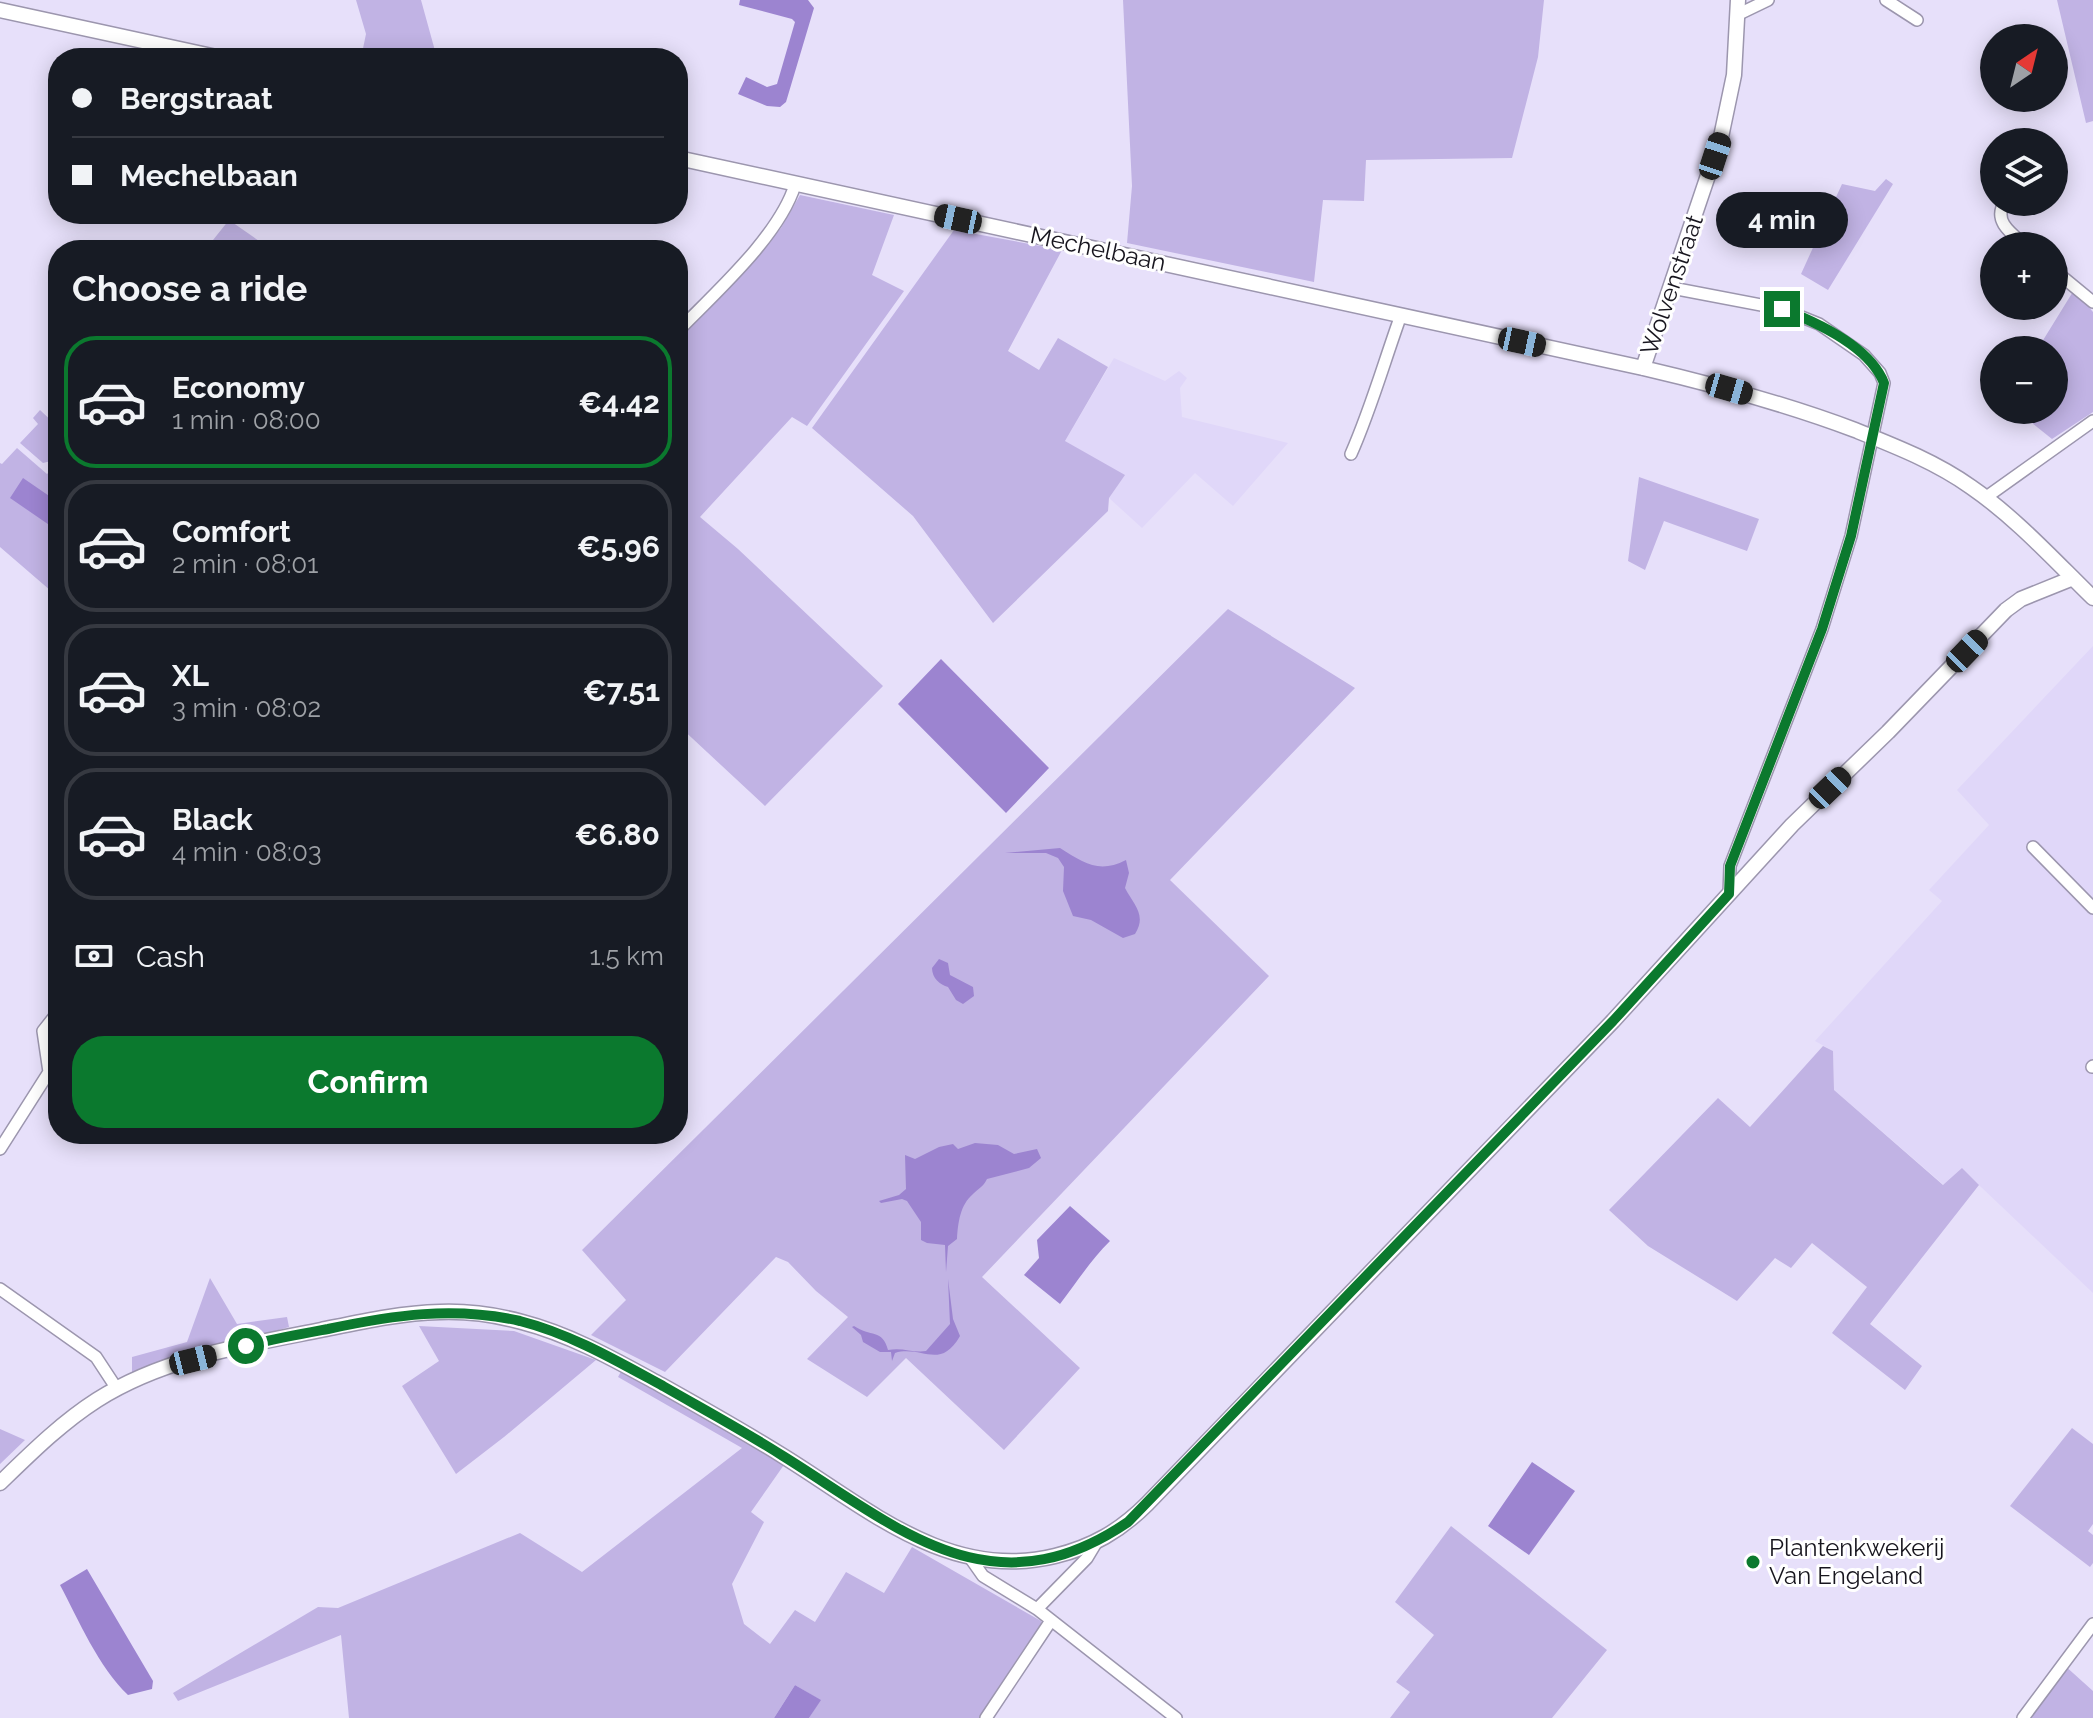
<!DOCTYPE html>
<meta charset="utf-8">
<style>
:root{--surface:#171b24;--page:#20242c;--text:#f1f3f6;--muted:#9ea1a6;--line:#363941;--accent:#0b792e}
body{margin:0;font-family:Raleway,sans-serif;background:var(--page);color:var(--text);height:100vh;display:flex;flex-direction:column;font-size:30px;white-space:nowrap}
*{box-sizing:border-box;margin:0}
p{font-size:26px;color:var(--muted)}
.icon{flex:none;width:44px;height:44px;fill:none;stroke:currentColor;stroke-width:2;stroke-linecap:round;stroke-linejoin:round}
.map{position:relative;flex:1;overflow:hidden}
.panel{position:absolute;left:48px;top:240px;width:640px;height:904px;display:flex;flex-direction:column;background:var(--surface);border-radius:32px;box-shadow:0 4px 20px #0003}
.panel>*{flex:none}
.banner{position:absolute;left:48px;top:48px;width:640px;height:176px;border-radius:32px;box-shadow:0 4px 20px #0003;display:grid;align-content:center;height:176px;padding:0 24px;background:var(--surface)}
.needle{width:52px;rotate:35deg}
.tools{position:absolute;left:1980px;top:24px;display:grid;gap:16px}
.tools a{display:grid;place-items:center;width:88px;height:88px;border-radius:50%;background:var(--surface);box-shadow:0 4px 20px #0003;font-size:40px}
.end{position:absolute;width:36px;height:36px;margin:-18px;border:10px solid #0b792e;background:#fff;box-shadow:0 0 0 4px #fff}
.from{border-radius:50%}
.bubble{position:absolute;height:56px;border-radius:28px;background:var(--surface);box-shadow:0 4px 20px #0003;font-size:26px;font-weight:700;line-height:56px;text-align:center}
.car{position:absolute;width:24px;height:48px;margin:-24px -12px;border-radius:10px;box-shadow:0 0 6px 2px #0007;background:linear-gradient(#222 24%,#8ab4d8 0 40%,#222 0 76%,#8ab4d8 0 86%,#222 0)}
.banner b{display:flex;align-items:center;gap:28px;height:76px;font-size:30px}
.banner b+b{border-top:2px solid var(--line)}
.banner i{width:20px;height:20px;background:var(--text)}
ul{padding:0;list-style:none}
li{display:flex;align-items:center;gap:24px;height:132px;margin:0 16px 12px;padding:0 8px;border:4px solid var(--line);border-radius:32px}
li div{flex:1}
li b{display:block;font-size:30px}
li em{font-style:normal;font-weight:700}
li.current{border-color:var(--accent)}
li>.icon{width:72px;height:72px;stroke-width:1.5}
h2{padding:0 24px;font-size:36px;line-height:96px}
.pay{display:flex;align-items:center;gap:20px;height:88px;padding:0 24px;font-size:30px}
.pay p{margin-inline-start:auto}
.action{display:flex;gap:16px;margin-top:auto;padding:16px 24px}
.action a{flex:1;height:92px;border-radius:32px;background:var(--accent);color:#fff;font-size:32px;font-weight:700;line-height:92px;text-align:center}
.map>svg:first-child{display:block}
.built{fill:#e0d7f9}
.green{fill:#c1b3e4}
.water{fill:#9c84d0}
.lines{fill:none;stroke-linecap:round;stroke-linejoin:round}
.minor-casing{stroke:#9c96ae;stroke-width:14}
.tertiary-casing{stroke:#9c96ae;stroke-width:17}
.minor{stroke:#fff;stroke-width:11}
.tertiary{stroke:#fff;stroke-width:14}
.route{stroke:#0b792e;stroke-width:10}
.poi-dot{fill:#0b792e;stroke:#fff;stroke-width:3}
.labels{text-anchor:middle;stroke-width:6;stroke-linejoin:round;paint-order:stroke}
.street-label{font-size:24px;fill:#17151e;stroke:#fff}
.poi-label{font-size:24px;fill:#17151e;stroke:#fff;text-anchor:start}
</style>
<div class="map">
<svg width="2093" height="1718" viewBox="0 0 2093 1718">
<rect width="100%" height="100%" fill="#e7e0fa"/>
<path class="built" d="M1114 358 1165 381 1179 371 1187 378 1180 388 1182 417 1288 443 1233 506 1195 473 1142 528 1109 498 1124 476 1065 441Z
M2093 646V1293L1962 1169 1944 1185 1834 1090 1833 1051 1815 1041 1942 901 1929 890 1989 825 1957 790Z"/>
<path class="green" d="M356 0H421L437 58H361L366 34Z
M1123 0H1544L1538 57 1512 158 1366 160 1364 201 1323 200 1314 282 1127 243 1132 186Z
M2057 0H2093V121L2086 123Z
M1886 179 1893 184 1828 290 1801 274 1842 184 1875 191Z
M800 195 894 215 872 275 904 291 807 426 792 417 700 517 738 549 883 686 765 806 678 725V340L781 228Z
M229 220 272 250H205Z
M954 230 1062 250 1008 351 1039 370 1058 338 1108 367 1065 441 1125 475 1109 498 1108 511 993 623 913 516 812 428Z
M2074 290 2093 312V412L2052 439 2016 410H2054V350H2037Z
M40 410 58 427V454L51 461 43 463 20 443 38 424 33 418Z
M17 448 47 474 58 463V597L0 547V463L2 464Z
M1639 477 1759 519 1747 551 1664 521 1645 570 1628 561Z
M1228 609 1355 688 1170 880 1269 976 982 1277 1080 1368 1004 1450 906 1358 867 1397 807 1359 848 1317 816 1291 788 1262 776 1257 665 1372 591 1335 626 1300 582 1250Z
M1823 1046 1833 1051 1834 1090 1943 1185 1962 1168 1979 1185 1870 1324 1922 1366 1905 1390 1832 1333 1867 1287 1812 1243 1791 1268 1775 1258 1737 1301 1648 1246 1609 1210 1718 1098 1750 1127Z
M210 1278 237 1324 287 1317 289 1327 132 1373V1357L187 1342Z
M419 1326 514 1331 596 1360 504 1437 456 1474 402 1386 439 1361Z
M624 1366 786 1462 751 1512 764 1522 732 1584 744 1624 770 1644 795 1610 815 1622 846 1572 884 1593 912 1547 1041 1621V1627L980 1718H809L820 1700 795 1685 774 1718H349L341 1635 178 1701 173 1693 318 1607 338 1608 520 1533 582 1572 742 1448 618 1377Z
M2072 1428 2093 1444V1524L2088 1531 2093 1535V1563L2090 1567 2010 1506Z
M0 1429 25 1440 0 1464Z
M1451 1526 1607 1650 1552 1718H1390L1410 1692 1396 1682 1434 1635 1395 1602Z
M2063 1664 2093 1691V1718H2023Z"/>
<path class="water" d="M740 0H808L814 8 786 102 780 107 767 106 738 94 746 77 767 87 777 84 795 22 792 19 739 5Z
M23 478 58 502V531L10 498Z
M941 659 1049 768 1006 813 898 704Z
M1060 848C1084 863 1099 874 1126 860L1129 873 1125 888C1134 905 1147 915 1135 934L1123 938 1091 920 1073 916 1063 891 1064 867 1058 858 1046 853H1005Z
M939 959 948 963 950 975 973 987 974 996 963 1004 956 1000 948 987C940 985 932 978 932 968Z
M975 1143 998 1145 1014 1154 1037 1149 1041 1158 1029 1168 987 1179C983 1187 979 1188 973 1194 960 1205 958 1223 957 1239L948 1246 946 1272 945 1245 927 1243 921 1240V1222L907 1201 902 1199 881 1203 879 1201 899 1195 906 1189 905 1155 915 1159 939 1147 953 1144 958 1149Z
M1070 1206 1110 1241C1090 1261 1077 1282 1060 1304L1024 1275 1039 1258 1037 1240Z
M948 1279 953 1319 960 1336C940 1371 922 1345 895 1353L892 1361 891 1352H880L863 1342 861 1335 852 1327 854 1326C870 1337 883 1329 888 1350 902 1347 913 1353 926 1351L950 1324Z
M1532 1462 1575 1491 1529 1555 1488 1526Z
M87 1569 153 1681 152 1689 128 1695C98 1666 79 1621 60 1585Z
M795 1685 821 1700 809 1718H774Z"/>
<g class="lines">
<g class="minor-casing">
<path id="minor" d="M1886 0 1917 20
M1739 14 1768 0
M2005 202C1992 221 2012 234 2026 246
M2054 270 2093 302
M1672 288 1782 309 1819 324 1864 355 1880 373 1884 383 1851 536 1822 629 1730 866 1729 894
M678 331C716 292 779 236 795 185
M1351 454C1371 409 1384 362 1401 315
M1985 498 2093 421
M2033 847 2093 908
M2092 1067 2093 1066
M0 1149 49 1072 43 1031 58 1012
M0 1289 96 1357 117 1389
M971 1559 983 1576 1037 1609 1176 1718
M1037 1609 1087 1558 1096 1543
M986 1718 1050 1622
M2023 1718 2093 1624"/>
</g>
<g class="tertiary-casing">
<path id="tertiary" d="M0 10 221 58
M678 158 1643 368C1716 385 1786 404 1855 430 1895 446 1936 462 1971 487 2016 518 2054 560 2093 598
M1643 368 1721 137 1734 75 1738 0
M0 1483C30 1454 61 1423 97 1400 163 1358 245 1345 321 1330 360 1322 399 1313 440 1312 467 1311 496 1315 522 1322 572 1335 617 1361 661 1385 702 1408 743 1431 783 1456 867 1508 949 1582 1055 1556 1092 1547 1120 1531 1147 1504L1613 1021 1792 825 1888 732 2006 610 2021 599 2073 578"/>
</g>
<use href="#minor" class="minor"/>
<use href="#tertiary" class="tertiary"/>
</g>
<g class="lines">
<path class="route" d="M246 1346C273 1339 301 1334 328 1329 393 1315 454 1306 520 1321 571 1334 617 1361 663 1386 703 1409 744 1431 783 1456 899 1528 991 1615 1128 1522L1613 1021 1729 894 1730 866 1822 629 1851 536 1884 383C1870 347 1816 322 1782 309"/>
</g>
<circle class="poi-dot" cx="1753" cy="1562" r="8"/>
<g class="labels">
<g class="street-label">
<text transform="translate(1098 249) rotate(12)" y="8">Mechelbaan</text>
<text transform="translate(1672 285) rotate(-71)" y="8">Wolvenstraat</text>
</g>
<g class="poi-label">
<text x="1769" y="1556">Plantenkwekerij<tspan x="1769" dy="28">Van Engeland</tspan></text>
</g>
</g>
</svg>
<div class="tools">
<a><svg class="needle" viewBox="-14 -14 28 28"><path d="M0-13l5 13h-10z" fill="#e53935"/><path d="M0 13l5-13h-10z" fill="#9ea1a6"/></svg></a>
<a><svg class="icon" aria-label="layers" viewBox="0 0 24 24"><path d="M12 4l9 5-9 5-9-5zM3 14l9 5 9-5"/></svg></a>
<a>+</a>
<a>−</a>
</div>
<i class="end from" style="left:246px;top:1346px"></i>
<i class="end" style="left:1782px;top:309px"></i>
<div class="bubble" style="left:1716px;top:192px;width:132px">4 min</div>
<i class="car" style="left:1715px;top:156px;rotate:18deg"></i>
<i class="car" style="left:958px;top:219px;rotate:282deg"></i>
<i class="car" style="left:1522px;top:342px;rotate:102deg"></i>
<i class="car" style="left:1729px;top:389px;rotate:106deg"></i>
<i class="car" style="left:1967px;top:651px;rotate:44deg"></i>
<i class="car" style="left:1830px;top:788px;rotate:46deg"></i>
<i class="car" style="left:193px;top:1360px;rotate:76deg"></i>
<div class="banner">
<b><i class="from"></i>Bergstraat</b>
<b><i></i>Mechelbaan</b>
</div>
<section class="panel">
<h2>Choose a ride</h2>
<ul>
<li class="current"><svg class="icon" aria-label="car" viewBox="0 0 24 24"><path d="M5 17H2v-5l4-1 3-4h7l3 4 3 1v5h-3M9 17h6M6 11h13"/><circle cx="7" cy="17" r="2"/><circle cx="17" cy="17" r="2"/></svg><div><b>Economy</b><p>1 min · 08:00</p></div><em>€4.42</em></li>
<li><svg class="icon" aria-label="car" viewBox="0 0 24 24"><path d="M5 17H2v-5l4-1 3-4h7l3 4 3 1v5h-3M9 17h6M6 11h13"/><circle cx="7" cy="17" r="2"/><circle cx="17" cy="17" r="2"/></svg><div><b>Comfort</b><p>2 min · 08:01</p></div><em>€5.96</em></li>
<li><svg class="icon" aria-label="car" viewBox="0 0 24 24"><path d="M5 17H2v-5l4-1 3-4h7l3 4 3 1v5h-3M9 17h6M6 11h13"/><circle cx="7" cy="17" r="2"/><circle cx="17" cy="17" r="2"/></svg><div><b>XL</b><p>3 min · 08:02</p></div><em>€7.51</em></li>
<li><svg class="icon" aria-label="car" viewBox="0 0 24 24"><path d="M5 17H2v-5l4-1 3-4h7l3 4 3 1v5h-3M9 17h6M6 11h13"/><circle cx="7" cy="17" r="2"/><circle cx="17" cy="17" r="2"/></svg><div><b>Black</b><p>4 min · 08:03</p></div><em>€6.80</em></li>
</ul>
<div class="pay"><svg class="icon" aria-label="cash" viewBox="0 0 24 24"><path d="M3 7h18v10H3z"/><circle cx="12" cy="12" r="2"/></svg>Cash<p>1.5 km</p></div>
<div class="action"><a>Confirm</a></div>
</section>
</div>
